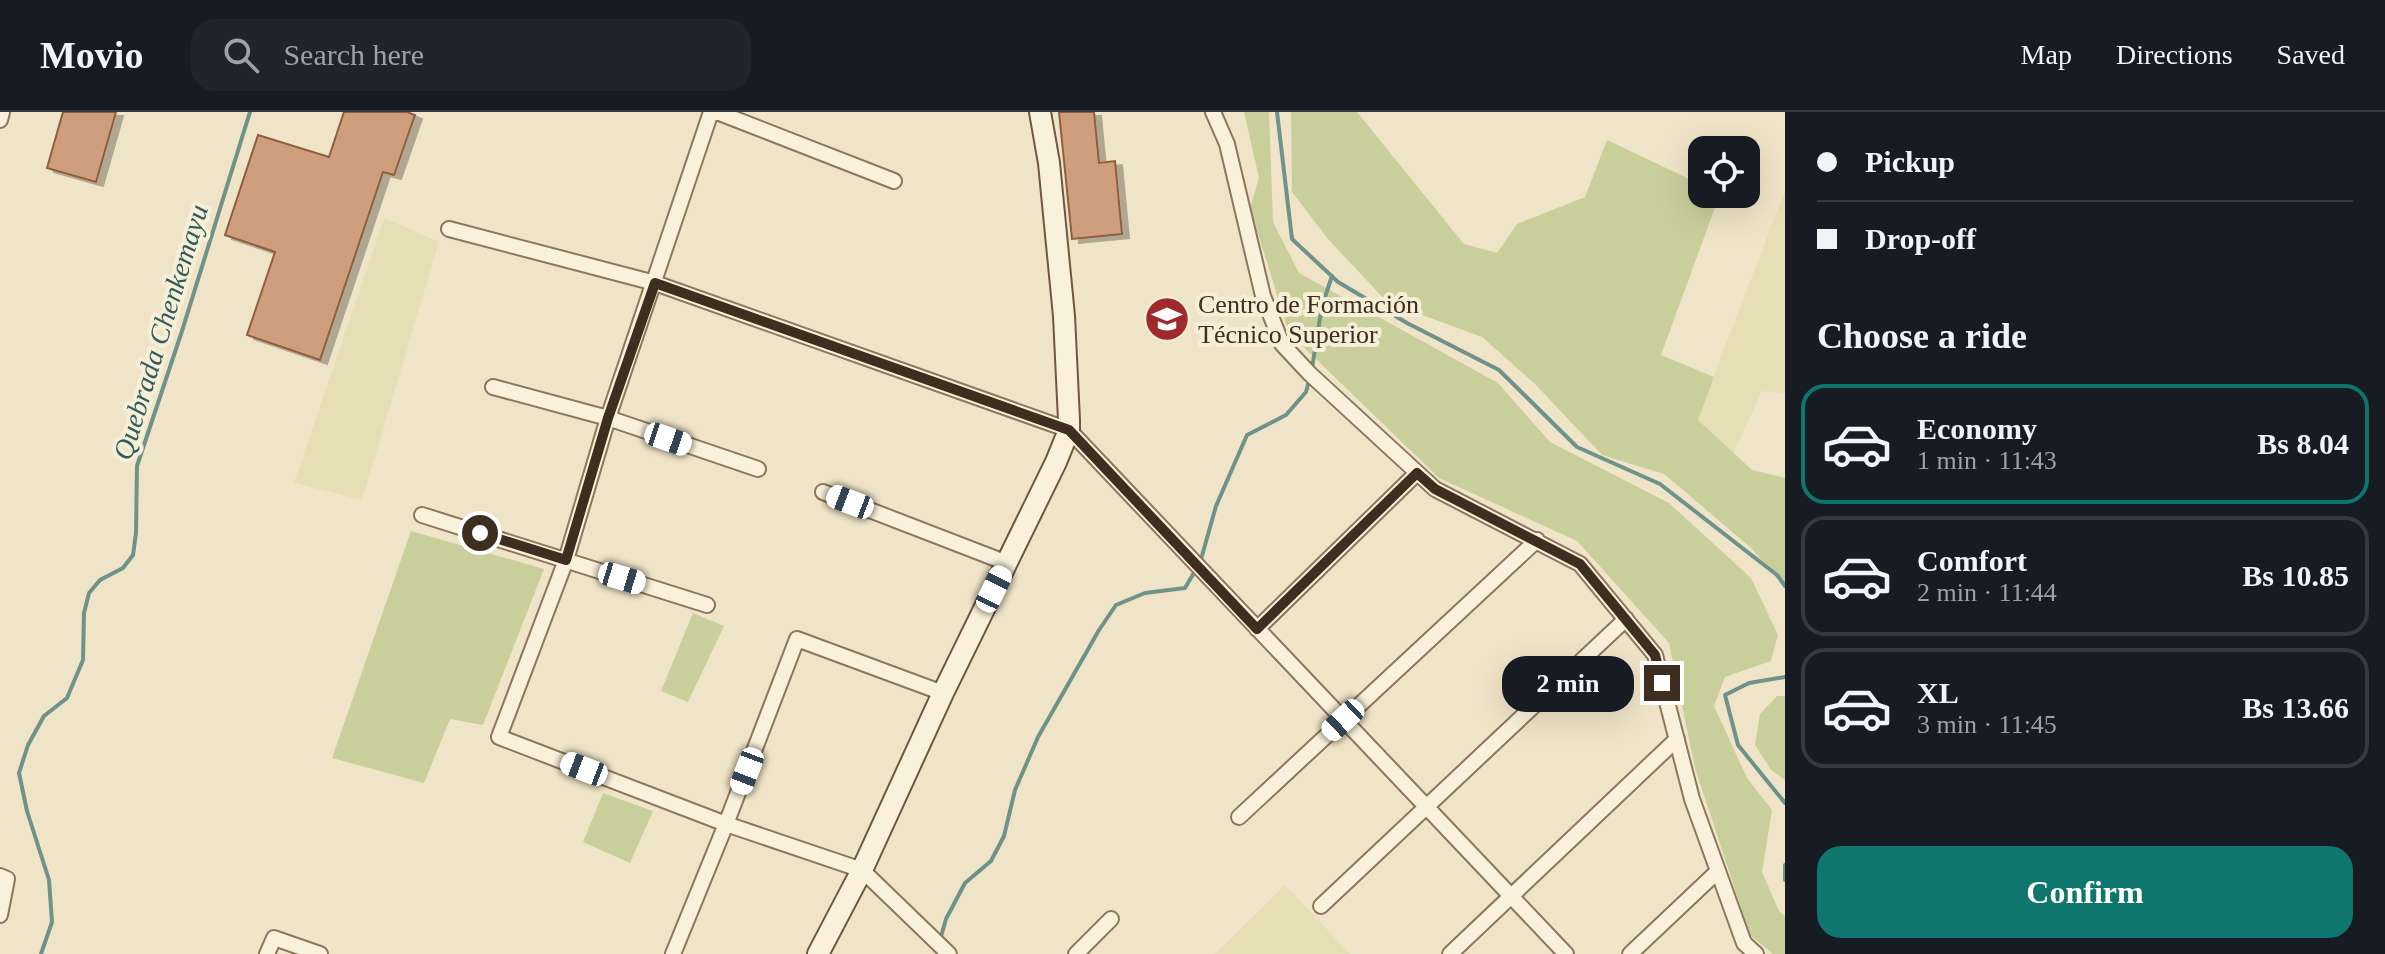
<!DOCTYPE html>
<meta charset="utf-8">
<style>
:root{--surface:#171b24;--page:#20242c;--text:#f1f3f6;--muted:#9ea1a6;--line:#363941;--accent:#0f766e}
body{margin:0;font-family:Georgia,serif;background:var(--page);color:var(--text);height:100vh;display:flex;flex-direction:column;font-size:30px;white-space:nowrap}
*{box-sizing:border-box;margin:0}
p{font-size:26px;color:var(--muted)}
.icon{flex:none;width:44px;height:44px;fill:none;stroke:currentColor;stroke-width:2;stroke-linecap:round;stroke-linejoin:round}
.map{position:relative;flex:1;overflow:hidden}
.sheet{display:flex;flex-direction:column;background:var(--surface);width:600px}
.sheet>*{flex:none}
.guide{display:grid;align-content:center;height:176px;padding:0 32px;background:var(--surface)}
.tools{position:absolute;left:1688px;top:24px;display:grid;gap:16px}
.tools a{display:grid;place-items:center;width:72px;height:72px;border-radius:16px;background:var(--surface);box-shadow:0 8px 32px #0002;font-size:40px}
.end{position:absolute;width:36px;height:36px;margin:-18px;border:10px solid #3d2e20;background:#fff;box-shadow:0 0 0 4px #fff}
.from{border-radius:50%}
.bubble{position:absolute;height:56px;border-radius:24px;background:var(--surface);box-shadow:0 8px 32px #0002;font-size:26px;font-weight:800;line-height:56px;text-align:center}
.car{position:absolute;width:24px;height:48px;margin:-24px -12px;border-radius:10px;box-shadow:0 0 6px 2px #0007;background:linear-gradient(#fff 24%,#345 0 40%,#fff 0 76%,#345 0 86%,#fff 0)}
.guide b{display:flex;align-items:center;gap:28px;height:76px;font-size:30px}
.guide b+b{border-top:2px solid var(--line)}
.guide i{width:20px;height:20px;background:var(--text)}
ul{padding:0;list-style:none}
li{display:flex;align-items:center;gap:24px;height:120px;margin:0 16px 12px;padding:0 16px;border:4px solid var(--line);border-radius:24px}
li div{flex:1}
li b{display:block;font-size:30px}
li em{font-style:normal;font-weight:800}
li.active{border-color:var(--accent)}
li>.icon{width:72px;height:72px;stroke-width:1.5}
h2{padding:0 32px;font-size:36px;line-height:96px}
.button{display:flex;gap:16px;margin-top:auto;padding:16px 32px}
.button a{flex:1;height:92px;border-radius:24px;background:var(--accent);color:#fff;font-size:32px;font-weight:800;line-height:92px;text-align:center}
header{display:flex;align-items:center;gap:48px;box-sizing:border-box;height:112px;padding:0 40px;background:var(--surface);border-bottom:2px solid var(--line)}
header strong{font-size:38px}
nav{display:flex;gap:44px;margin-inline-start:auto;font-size:28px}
.search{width:560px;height:72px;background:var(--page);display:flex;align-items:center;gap:20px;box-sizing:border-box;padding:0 28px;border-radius:24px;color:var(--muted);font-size:30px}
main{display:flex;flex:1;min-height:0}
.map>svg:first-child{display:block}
.farmland{fill:#e6deb5}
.green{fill:#c9cf9b}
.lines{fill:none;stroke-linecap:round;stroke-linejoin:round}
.stream{stroke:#6f938a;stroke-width:4}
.building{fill:#cf9f7d;stroke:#8d5f41;stroke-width:2;filter:url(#shadow)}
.street-casing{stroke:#8d765c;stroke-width:18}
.secondary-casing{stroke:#6f573f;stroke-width:24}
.street{stroke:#faf1dc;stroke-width:14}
.secondary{stroke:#faf1dc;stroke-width:20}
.route{stroke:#3d2e20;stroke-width:10}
.labels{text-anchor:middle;stroke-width:8;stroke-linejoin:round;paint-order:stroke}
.poi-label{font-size:26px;fill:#3d2e20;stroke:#f7eed8;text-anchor:start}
.water-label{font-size:28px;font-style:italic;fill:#2f5d5a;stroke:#f7eed8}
</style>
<header>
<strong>Movio</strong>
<div class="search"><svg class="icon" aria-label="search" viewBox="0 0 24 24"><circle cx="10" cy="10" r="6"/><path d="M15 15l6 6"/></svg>Search here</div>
<nav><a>Map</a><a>Directions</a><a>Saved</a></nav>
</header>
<main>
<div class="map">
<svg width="1785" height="842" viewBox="0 0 1785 842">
<defs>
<filter id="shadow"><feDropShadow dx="7" dy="4" stdDeviation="0" flood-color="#0004"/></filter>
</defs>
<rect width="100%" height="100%" fill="#f0e4c8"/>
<path class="farmland" d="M1785 79V282L1762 279 1733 342 1697 307Z
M384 106 439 130 362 388 294 371Z
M1285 773 1350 842H1215Z"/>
<path class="green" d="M1244 0H1269L1273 110 1299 161 1498 271 1550 330 1669 391 1751 466 1778 523 1771 549 1725 565 1714 594 1747 666 1772 698 1762 760 1779 799 1785 804V842H1773L1750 823 1695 656 1669 531 1577 429 1439 366 1289 221 1250 96 1259 66Z
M1291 0H1357L1464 132 1497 141 1517 112 1585 85 1607 28 1702 73V82H1720L1661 243 1714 265 1698 308 1752 358 1785 366V474L1750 435 1664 362 1602 343 1535 272 1482 225 1387 190 1328 127 1292 80Z
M411 419 544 457 483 613 450 607 424 671 332 646Z
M693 501 724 514 688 590 661 579Z
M1777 584H1785V668L1771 658 1755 633 1760 602Z
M603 681 653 699 630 751 583 730Z"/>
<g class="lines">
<path class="stream" d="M1277 0 1292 127 1338 170 1407 211 1499 258 1577 335 1660 372 1777 463 1785 474
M1312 256 1322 194 1332 164
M1200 451 1216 394 1247 323 1286 303 1306 280 1310 265
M1785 565 1749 571 1725 583 1738 633 1785 691
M1785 753V768
M940 828 946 807 965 771 991 749 1004 724 1015 678 1038 625 1099 518 1116 493 1145 481 1185 476 1195 459
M41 842 52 810 49 768 27 699 19 661 28 633 44 604 67 586 83 548 84 501 89 481 100 468 123 456 133 443 136 421 137 354 182 219 250 0"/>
</g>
<path class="building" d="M63 0H116L96 70 47 56Z
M344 0H407L415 3 394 63 383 60 320 248 247 223 275 140 225 123 258 23 329 45Z
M1059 0H1094L1099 51 1115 49 1122 122 1072 127Z"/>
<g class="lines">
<g class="street-casing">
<path id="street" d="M711 0 608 306 566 448 499 625 726 712 862 758 949 842
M717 0 894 69
M1213 0 1227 32 1263 184 1282 232 1310 262 1435 377 1580 452 1655 543 1692 687 1744 831 1756 842
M0 8 2 0
M449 117 655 171 1069 318 1566 842
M493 275 608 306 758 357
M823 380 1007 451
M422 403 707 493
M1257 517 1417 361
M1239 705 1537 428
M0 764 7 767 0 803
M1321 794 1626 507
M267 842 274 826 320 842
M673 842 726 712 797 527 943 581
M1076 842 1111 807
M1450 842 1677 627
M1630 842 1718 759"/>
</g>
<g class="secondary-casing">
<path id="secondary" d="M818 842 862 758 943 581 1056 350 1069 318V308L1064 204 1049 51 1040 0"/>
</g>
<use href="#street" class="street"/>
<use href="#secondary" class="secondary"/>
</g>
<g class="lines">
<path class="route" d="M480 421 566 448 608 306 655 171 1069 318 1257 517 1417 361 1435 377 1580 452 1655 543 1662 571"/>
</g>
<defs>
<g id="university-disc" transform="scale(2.3)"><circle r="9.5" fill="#9e2a2b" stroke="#f7eed8"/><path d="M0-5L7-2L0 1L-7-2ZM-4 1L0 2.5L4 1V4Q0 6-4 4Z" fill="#fff"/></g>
</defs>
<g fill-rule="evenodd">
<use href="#university-disc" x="1167" y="207"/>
</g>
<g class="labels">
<g class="poi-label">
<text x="1198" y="201">Centro de Formación<tspan x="1198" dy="30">Técnico Superior</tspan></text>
</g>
<g class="water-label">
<text transform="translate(160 220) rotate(-73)" y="10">Quebrada Chenkemayu</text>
</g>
</g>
</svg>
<div class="tools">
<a><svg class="icon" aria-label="locate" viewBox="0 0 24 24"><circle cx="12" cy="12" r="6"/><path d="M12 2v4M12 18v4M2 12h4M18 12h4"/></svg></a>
</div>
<i class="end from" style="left:480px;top:421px"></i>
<i class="end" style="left:1662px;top:571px"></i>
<div class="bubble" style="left:1502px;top:544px;width:132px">2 min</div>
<i class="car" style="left:668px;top:327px;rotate:109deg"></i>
<i class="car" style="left:850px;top:390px;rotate:291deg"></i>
<i class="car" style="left:622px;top:466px;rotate:107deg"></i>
<i class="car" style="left:994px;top:477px;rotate:26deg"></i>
<i class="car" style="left:1343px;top:608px;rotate:227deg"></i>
<i class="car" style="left:584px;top:657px;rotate:291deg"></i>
<i class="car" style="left:747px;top:659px;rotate:201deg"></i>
</div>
<section class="sheet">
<div class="guide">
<b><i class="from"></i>Pickup</b>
<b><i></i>Drop-off</b>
</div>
<h2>Choose a ride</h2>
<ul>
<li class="active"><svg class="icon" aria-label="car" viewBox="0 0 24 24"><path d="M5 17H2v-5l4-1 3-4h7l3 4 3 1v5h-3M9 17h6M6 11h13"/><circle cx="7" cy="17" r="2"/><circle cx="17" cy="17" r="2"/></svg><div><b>Economy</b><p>1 min · 11:43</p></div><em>Bs 8.04</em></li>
<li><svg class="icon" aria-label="car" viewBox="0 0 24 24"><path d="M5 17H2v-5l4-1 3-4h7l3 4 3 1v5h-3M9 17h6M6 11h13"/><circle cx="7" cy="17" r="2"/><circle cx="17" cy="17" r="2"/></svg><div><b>Comfort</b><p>2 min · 11:44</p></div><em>Bs 10.85</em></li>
<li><svg class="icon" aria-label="car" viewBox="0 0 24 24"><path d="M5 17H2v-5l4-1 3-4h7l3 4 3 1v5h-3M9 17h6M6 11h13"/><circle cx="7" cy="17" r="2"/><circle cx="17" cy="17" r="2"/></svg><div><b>XL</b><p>3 min · 11:45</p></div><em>Bs 13.66</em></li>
</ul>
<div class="button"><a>Confirm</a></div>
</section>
</main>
